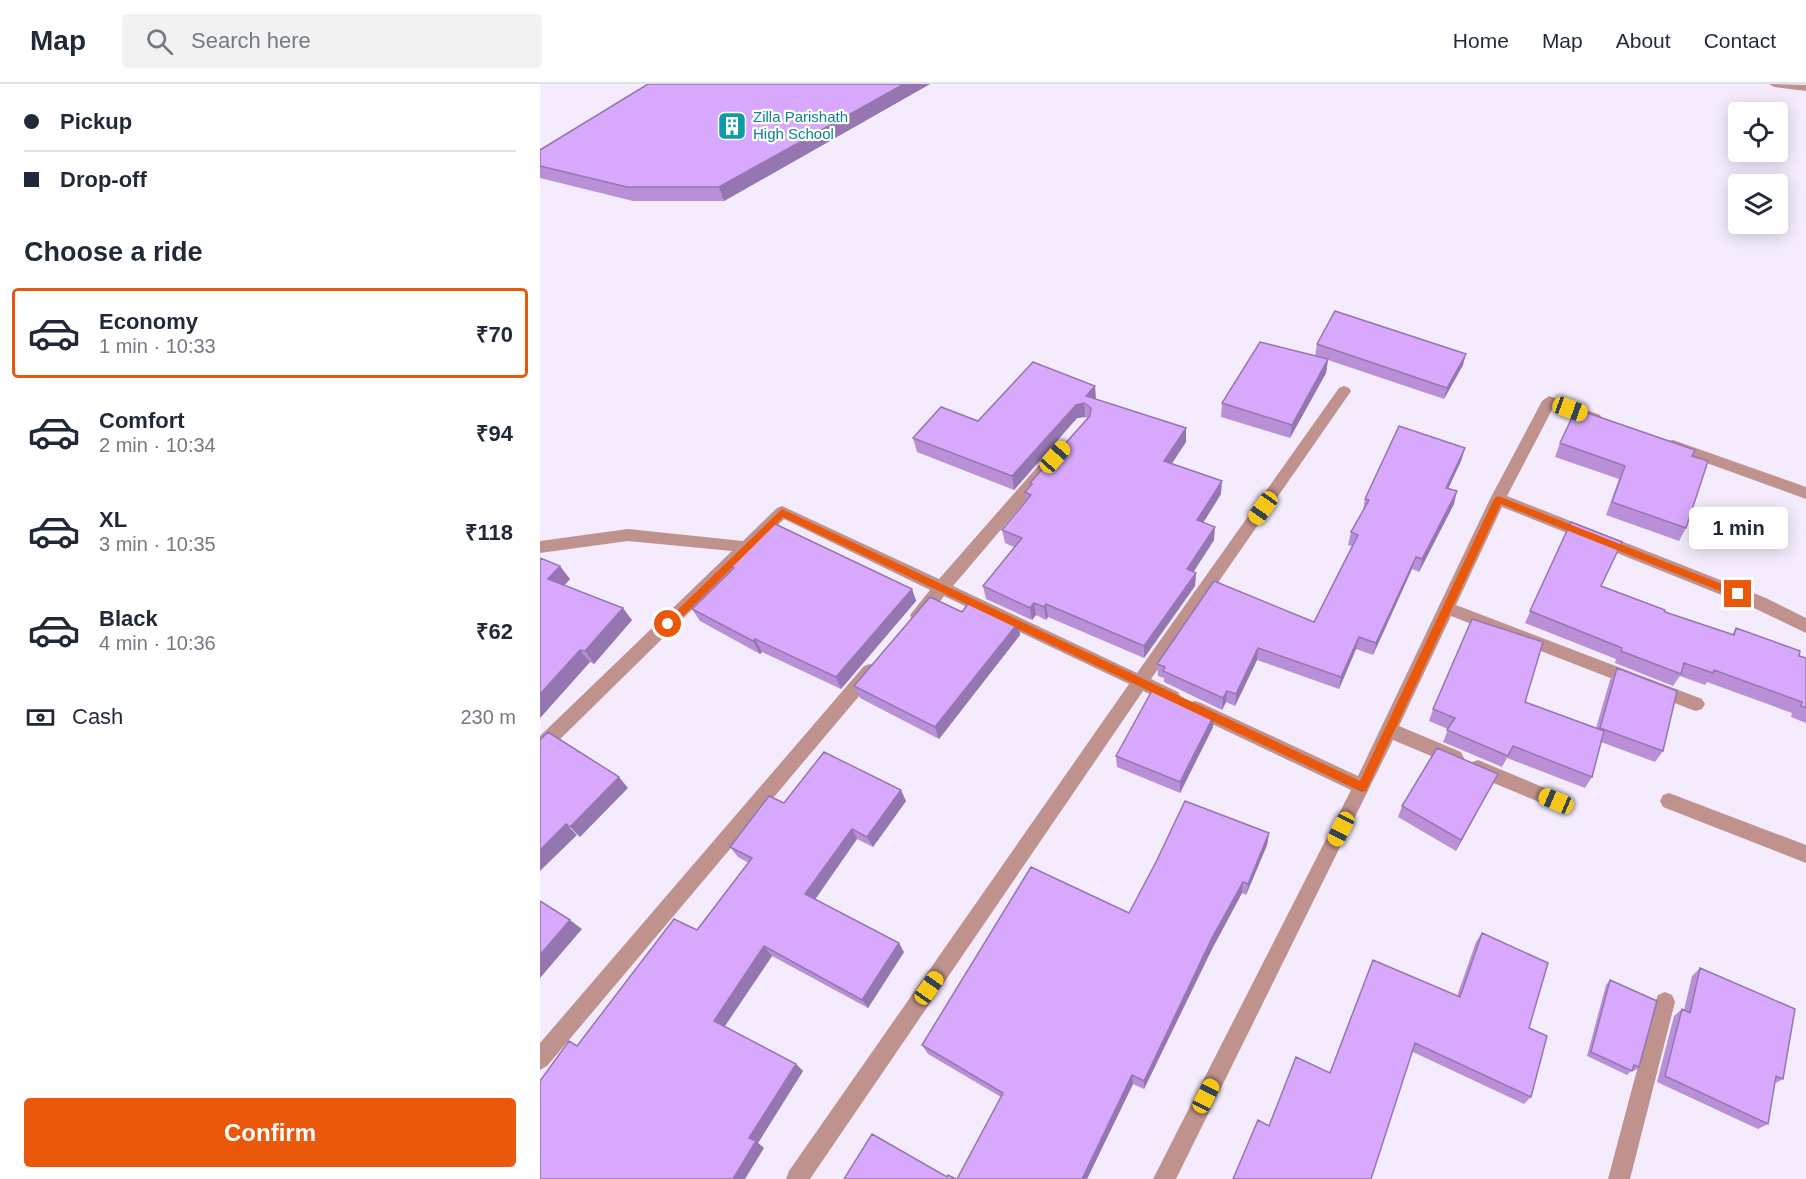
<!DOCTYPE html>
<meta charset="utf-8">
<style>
:root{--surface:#fff;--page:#f2f2f3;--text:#1f2937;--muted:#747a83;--line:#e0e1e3;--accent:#ea580c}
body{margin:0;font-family:Helvetica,sans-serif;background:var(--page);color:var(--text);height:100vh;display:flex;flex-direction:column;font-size:22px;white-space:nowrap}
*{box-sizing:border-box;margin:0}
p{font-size:20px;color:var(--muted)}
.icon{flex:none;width:33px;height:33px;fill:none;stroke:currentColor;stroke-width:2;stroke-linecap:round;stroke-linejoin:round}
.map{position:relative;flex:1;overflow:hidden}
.details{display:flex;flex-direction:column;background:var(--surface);width:540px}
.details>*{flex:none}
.guide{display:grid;align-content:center;height:132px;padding:0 24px;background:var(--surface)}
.tools{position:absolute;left:1188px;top:18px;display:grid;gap:12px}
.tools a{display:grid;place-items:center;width:60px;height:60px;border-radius:6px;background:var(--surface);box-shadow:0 3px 15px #0003;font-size:30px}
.end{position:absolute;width:27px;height:27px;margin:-14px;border:8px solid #ea580c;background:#fff;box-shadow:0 0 0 3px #fff}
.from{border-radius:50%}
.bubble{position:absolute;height:42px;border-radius:6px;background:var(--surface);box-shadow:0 3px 15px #0003;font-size:20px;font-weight:600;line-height:42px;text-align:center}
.car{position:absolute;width:18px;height:36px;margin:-18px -9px;border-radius:8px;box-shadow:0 0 4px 2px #0007;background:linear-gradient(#f5c518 24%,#345 0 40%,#f5c518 0 76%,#345 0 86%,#f5c518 0)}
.guide b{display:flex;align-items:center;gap:21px;height:57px;font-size:22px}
.guide b+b{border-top:2px solid var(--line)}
.guide i{width:15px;height:15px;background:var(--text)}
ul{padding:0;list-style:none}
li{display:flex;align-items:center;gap:18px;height:90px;margin:0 12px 9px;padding:0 12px;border:3px solid transparent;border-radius:6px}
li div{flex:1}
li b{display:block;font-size:22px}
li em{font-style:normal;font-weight:600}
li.current{border-color:var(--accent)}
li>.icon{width:54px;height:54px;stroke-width:1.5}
h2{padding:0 24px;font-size:27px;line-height:72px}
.pay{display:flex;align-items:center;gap:15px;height:66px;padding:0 24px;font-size:22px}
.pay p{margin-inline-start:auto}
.button{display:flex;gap:12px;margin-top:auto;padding:12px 24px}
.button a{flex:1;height:69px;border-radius:6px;background:var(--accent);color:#fff;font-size:24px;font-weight:600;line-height:69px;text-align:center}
header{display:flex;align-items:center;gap:36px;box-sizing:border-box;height:84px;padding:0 30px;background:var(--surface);border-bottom:2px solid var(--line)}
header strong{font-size:28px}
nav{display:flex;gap:33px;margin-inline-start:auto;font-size:21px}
.search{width:420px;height:54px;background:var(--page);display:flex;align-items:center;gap:15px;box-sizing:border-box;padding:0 21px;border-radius:6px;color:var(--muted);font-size:22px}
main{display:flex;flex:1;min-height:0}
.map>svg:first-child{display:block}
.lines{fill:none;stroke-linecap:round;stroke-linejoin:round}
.minor{fill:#bf928e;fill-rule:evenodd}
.wall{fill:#b990d8}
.shaded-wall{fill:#9676b0}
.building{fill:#d7a8fb;stroke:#9676b0;stroke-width:1.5}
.route{fill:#ea580c}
.labels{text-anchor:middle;stroke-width:4.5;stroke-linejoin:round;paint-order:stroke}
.far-culture-label{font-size:15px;fill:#0d838f;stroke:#fff;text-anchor:start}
</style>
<header>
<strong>Map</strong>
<div class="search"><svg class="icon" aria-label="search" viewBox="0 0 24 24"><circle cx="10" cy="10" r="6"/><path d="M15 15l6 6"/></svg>Search here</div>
<nav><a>Home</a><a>Map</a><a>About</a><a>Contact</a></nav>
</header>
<main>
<section class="details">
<div class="guide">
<b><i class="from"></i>Pickup</b>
<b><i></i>Drop-off</b>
</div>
<h2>Choose a ride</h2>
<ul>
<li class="current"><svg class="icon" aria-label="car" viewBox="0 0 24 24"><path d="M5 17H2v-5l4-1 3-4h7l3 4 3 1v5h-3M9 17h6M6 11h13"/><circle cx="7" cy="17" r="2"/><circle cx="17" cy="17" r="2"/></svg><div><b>Economy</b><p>1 min · 10:33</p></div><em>₹70</em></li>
<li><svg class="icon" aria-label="car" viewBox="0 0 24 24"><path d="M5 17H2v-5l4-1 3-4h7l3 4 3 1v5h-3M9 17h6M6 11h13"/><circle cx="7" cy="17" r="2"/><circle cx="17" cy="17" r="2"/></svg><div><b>Comfort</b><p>2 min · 10:34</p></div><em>₹94</em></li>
<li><svg class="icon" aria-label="car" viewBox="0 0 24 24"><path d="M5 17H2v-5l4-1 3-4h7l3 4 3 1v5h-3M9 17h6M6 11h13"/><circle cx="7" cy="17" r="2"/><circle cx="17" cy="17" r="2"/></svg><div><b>XL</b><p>3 min · 10:35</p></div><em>₹118</em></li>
<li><svg class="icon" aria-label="car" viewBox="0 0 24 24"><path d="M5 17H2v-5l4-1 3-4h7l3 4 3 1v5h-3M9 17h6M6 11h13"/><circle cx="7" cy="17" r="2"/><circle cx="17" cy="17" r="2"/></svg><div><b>Black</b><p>4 min · 10:36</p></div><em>₹62</em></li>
</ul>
<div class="pay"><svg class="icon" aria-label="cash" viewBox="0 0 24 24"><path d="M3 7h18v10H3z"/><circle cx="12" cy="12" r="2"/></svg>Cash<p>230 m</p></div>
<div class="button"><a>Confirm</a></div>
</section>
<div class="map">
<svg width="1266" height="1095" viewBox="0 0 1266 1095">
<rect width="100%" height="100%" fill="#f4ecfd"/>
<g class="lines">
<path class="minor" d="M1229 0 1266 1V7L1234 3Z
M804 302 809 304 811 307 809 310 611 595 638 608 641 613 638 618 632 620 603 607 270 1095H246L249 1087 589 600 404 512C396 522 386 540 372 536L370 531 390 506 244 435 6 669 0 672V652L192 467 88 457 0 469V457L88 445 203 457 237 424 242 422 399 495 499 381H509L511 385 509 389 413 502 597 589 799 304Z
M1009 312 1060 331 1062 334 1055 339 1013 324 967 412 1226 514 1266 534V549L1214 524 962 423 916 521 1162 615 1165 620 1162 625 1156 627 1150 625 911 532 859 642 921 668 924 674 921 680 915 682 853 656 636 1095H613L811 706 649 629 646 624 649 619 655 617 661 619 818 692 950 415 1002 317Z
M1133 356 1266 403V415L1128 365 1126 361 1128 357Z
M330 580 336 582 338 587 336 592 7 982 0 986V959L324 582Z
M938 676 1022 711 1025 717 1022 723 1016 725 932 690 929 684 932 678Z
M1129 709 1266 761V779L1123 723 1120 717 1123 711Z
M1125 908 1132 911 1135 918 1090 1095H1068L1115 918 1118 911Z"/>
</g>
<path class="wall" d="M108 0H390L184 117H93L0 94V66Z
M777 260 923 281 904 315 788 276 786 289 750 354 681 333 682 319 775 272Z
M556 315 646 344V358L632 379 681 410 663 439 674 456 653 488 656 489 655 502 604 574 508 533 506 536 496 531 492 536 446 515 443 502 474 463 465 459 462 446 486 417 485 408 490 402V399L547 334 545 333 537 334 474 406 377 368 373 354 438 337Z
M1020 359 1152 372 1146 444 1139 457 1066 431 1079 395 1015 373Z
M925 364 921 377 908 404 914 420 879 488 872 485 833 571 816 565 799 605 717 576 695 622 686 618 682 626 624 598V594L618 592 617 580 774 538 812 462 808 461 811 448 823 427 825 415Z
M1031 438 1061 502 1125 528 1192 551 1196 544 1266 574V639L1251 633 1252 629 1167 598 1165 601 1140 592 1133 602 1075 579 1076 575 985 539Z
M0 474 30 495 24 501 92 536 54 580 50 578 0 634Z
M188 481 372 505 376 517 301 605 222 568 220 570 160 537 152 525 191 487Z
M422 528 478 539 480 551 399 655 320 614 314 602Z
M1077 584 1123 667 1115 678 1061 658 1052 693 1045 704 967 674 962 683 903 658 908 645 889 637 893 625 985 618 1056 644 1070 596Z
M673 643 640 709 577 683 576 672Z
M952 701 916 767 858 733 862 722Z
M366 717 333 763 317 755 275 815 364 868 328 924 232 872 184 943 256 980 263 987 218 1059 224 1064 37 962 157 846 209 779 198 773 190 763 244 719Z
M729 749 727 761 706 811 702 809 672 865 604 1005 593 1000 547 1095H417L461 1013 388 970 382 961 589 829Z
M942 849 989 944 991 1013 984 1020 873 968 729 1042 790 989 917 912 936 858Z
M1160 884 1243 995 1234 1000 1228 1040 1218 1045 1117 998 1134 932 1142 925 1144 926 1152 892Z
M1070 896 1099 983 1094 987 1092 986 1087 991 1047 972 1066 901Z"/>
<path class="shaded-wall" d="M364 0H390L184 117 179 103Z
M926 270 923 281 904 315 907 304Z
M788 275 786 289 750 354 752 341Z
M555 302 556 315 546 312Z
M544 319 545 333 537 334 474 406 472 392 536 321Z
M646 344V358L625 390 624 377Z
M925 364 921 377 903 416 906 404Z
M682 397 681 410 656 450 657 436Z
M917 407 914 420 879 488 882 475Z
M675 443 674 456 647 498V485Z
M876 473 872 485 833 571 836 559Z
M20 482 30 495 18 508 8 495Z
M656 489 655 502 604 574V562Z
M372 505 376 517 301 605 296 593Z
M494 519 496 531 492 536 490 524Z
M506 520 508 533 506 536 504 523Z
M83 524 92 536 54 580 45 567Z
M478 539 480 551 399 655 395 643Z
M819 553 816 565 799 605 801 593Z
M215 555 222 568 220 570 213 557Z
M718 564 717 576 695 622 696 610Z
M40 566 50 578 0 634V610Z
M687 607 686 618 682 626 683 614Z
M674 631 673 643 640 709V698Z
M958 690 916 767 921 756Z
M79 693 88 704 40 753 30 743Z
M361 706 366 717 333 763 327 753Z
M26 740 37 751 0 787V766Z
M312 745 317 755 272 820 265 810Z
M729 749 727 761 706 811 708 800Z
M703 798 702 809 672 865 604 1005V997L672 854Z
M30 836 42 845 0 894V871Z
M359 859 364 868 328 924 322 916Z
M224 862 232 872 183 945 174 937Z
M256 980 263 987 218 1059 224 1064 205 1095H193L209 1054Z
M592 991 593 1000 547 1095H542Z"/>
<path class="building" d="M108 0H364L179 103H87L0 82V66Z
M795 227 926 270 907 304 777 260Z
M720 258 788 275 752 341 682 319Z
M493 278 555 302 546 312 646 344 624 377 682 397 657 436 675 443 647 485 656 489 604 562 506 520 504 523 494 519 490 524 443 502 482 454 462 446 491 411 485 408 492 400 490 399 550 332 551 324 544 319 536 321 472 392 373 354 401 323 438 337Z
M1036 325 1155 366 1152 372 1168 377 1146 444 1072 418 1085 382 1020 359Z
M859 342 925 364 906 404 917 407 882 475 876 473 836 559 819 553 801 593 718 564 696 610 687 607 683 614 623 587 625 583 617 580 674 497 774 538 818 451 811 448 829 416 825 415Z
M231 438 372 505 296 593 215 555 213 557 152 525 194 484 188 481Z
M1031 438 1082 458 1061 502 1125 526V528L1194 551 1196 544 1260 567 1259 572 1266 574V624L1261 622 1262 618 1174 586 1173 589 1144 579 1141 590 1081 567 1082 564 990 527Z
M0 474 20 482 8 495 83 524 45 567 40 566 0 610Z
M390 513 422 528 431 516 478 539 395 643 314 602Z
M932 535 1003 558 985 618 1064 647 1052 693 973 662 968 672 907 646 915 634 893 625Z
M1077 584 1137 607 1123 667 1060 644Z
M614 603 674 631 640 698 576 672Z
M8 648 79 693 30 743 26 740 0 766V656Z
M897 664 958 690 921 756 862 722Z
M284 668 361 706 327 753 312 745 265 810 359 859 322 916 224 862 174 937 256 980 209 1054 216 1057 193 1095H0V997L29 957 37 962 134 835 157 846 212 774 190 763 229 712 244 719Z
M645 717 729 749 708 800 703 798 672 854 604 997 592 991 542 1095H417L463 1009 382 961 491 783 589 829 616 778Z
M0 817 30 836 0 871Z
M942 849 1008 879 989 944 1007 952 991 1013 875 959 831 1095H693L718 1036 729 1042 756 973 790 989 833 876 920 913Z
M1160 884 1255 925 1243 995 1236 992 1228 1040 1125 992 1142 925 1150 929Z
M1070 896 1117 917 1099 983 1094 981 1092 987 1051 968Z
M332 1050 407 1093 408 1091 416 1095H304Z"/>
<path class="route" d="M958 412 1202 508 1203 510 1198 514 1195 513 961 420 826 707 822 708 243 433 132 543H125L123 540 242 425 820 697 954 415Z"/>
<defs>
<g id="building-square" transform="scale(1.5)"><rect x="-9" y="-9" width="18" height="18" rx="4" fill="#0f9aa8" stroke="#fff"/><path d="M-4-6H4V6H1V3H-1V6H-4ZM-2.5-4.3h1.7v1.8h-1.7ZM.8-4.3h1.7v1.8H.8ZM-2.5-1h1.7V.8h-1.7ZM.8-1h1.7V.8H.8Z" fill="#fff"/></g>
</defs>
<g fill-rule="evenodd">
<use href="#building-square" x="192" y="42"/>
</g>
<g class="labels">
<g class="far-culture-label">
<text x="213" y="38">Zilla Parishath<tspan x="213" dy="17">High School</tspan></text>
</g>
</g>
</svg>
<div class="tools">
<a><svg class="icon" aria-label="locate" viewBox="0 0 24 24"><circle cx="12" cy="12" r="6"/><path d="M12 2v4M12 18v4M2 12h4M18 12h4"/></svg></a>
<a><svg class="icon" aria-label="layers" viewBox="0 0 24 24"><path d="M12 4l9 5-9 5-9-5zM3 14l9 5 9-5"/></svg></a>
</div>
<i class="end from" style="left:128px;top:540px"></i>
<i class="end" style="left:1198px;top:510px"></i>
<div class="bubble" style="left:1149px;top:423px;width:99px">1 min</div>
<i class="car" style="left:1030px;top:325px;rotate:110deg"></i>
<i class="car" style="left:515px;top:373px;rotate:41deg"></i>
<i class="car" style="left:723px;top:424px;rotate:215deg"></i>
<i class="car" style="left:1016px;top:717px;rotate:293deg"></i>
<i class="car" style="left:801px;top:745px;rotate:207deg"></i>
<i class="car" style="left:389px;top:904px;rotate:35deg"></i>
<i class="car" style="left:666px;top:1012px;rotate:27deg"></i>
</div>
</main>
